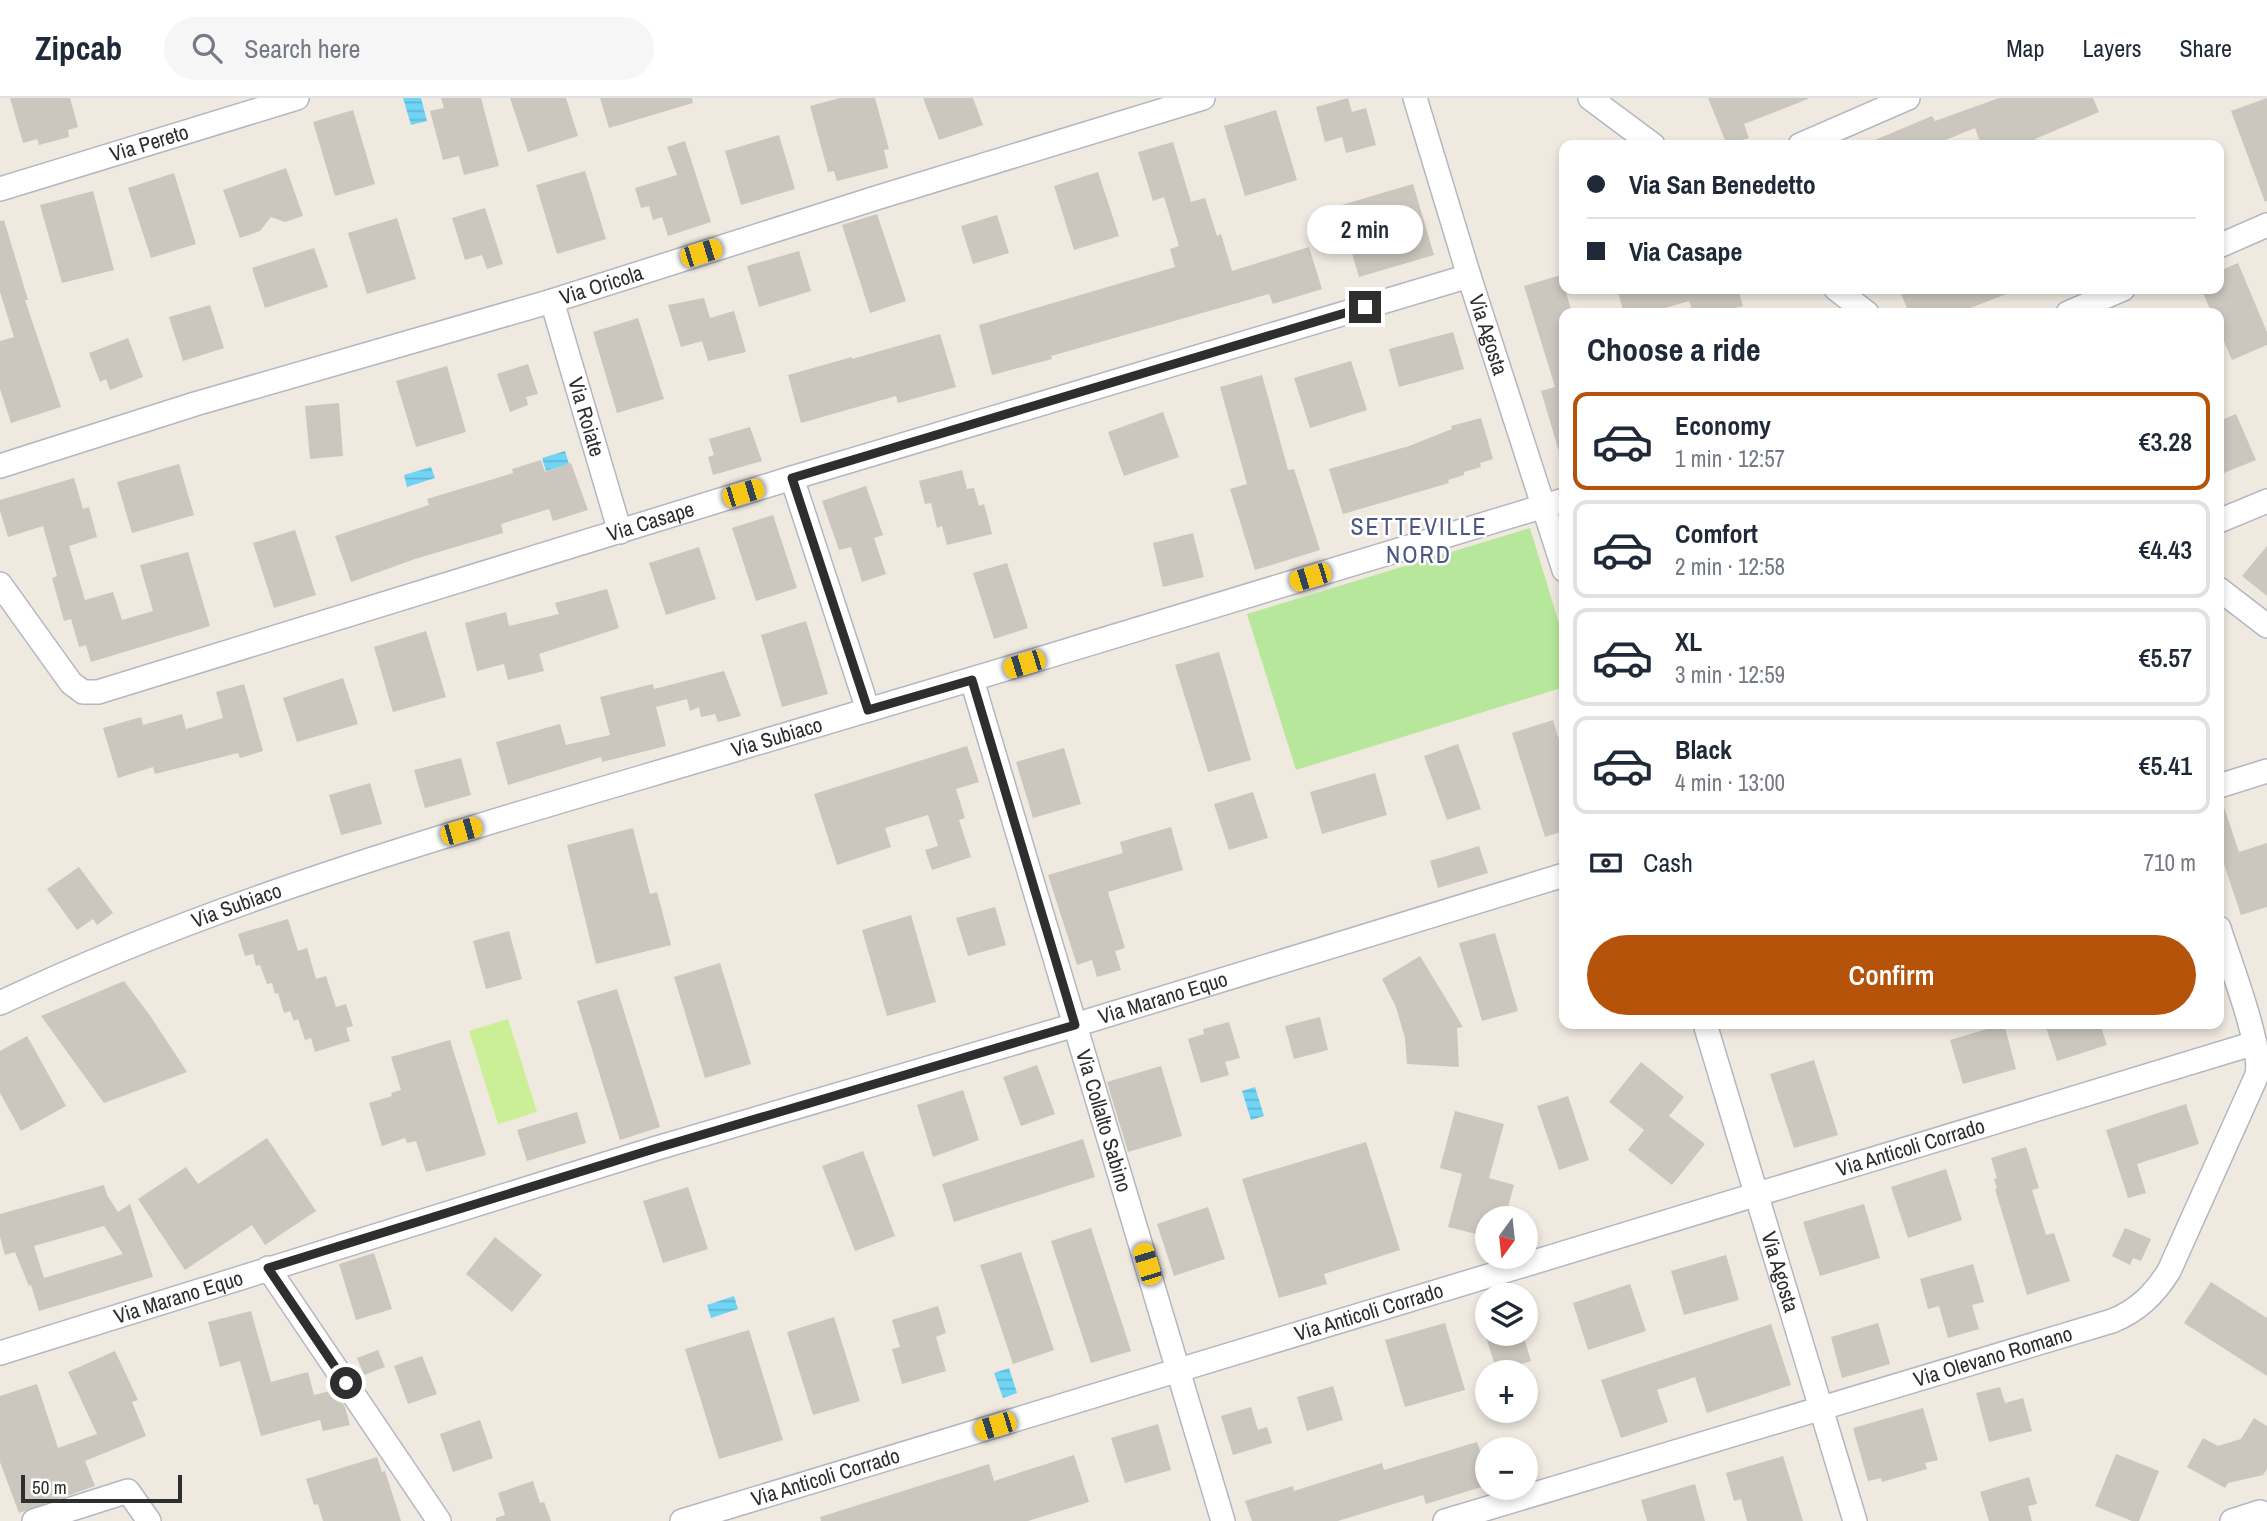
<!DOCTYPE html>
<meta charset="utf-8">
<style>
:root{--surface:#fff;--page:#f6f6f7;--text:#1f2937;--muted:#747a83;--line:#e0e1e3;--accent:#b45309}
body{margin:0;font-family:"Archivo Narrow",sans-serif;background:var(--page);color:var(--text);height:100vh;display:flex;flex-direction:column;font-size:26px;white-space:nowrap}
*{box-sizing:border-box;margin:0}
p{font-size:23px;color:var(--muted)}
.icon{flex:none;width:38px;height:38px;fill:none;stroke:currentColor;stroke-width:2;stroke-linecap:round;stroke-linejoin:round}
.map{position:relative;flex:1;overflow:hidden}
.sheet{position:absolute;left:1559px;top:210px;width:665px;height:721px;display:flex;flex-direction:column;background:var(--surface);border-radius:14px;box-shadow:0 4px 10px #0003}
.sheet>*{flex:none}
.hud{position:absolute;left:1559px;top:42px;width:665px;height:154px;border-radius:14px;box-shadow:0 4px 10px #0003;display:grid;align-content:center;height:154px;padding:0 28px;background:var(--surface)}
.needle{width:46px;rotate:195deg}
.fabs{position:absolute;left:1475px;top:1108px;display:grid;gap:14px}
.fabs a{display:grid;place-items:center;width:63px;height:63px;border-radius:50%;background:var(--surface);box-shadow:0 4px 10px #0003;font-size:35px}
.scale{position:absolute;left:21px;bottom:18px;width:161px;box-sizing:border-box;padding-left:7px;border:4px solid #2e2e2e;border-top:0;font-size:19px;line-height:24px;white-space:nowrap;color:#2e2e2e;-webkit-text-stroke:5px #fff;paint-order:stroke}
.end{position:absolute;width:32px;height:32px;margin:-16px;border:9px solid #2e2e2e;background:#fff;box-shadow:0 0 0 4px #fff}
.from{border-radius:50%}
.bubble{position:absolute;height:49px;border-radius:24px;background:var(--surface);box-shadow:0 4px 10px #0003;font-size:23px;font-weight:600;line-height:49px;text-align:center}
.car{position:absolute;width:21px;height:42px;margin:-21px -10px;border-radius:9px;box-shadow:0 0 5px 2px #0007;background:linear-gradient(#f5c518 24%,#345 0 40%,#f5c518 0 76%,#345 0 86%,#f5c518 0)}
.hud b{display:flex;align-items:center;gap:24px;height:66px;font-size:26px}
.hud b+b{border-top:2px solid var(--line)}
.hud i{width:18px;height:18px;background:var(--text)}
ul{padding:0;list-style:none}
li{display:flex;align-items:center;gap:21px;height:98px;margin:0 14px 10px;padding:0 14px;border:4px solid var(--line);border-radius:14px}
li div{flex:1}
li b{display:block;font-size:26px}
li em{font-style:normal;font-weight:600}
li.selected{border-color:var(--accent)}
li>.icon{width:63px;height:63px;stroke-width:1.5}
h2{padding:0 28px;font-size:32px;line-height:84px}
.pay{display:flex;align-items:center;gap:18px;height:77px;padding:0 28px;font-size:26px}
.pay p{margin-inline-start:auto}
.button{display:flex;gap:14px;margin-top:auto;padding:14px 28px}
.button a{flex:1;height:80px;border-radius:42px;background:var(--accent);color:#fff;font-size:28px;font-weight:600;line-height:80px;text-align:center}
header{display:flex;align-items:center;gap:42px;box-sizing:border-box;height:98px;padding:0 35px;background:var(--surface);border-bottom:2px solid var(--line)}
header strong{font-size:33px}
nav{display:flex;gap:38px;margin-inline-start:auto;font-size:24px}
.search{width:490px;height:63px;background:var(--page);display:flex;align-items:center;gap:18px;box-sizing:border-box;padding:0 24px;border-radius:38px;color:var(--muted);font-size:26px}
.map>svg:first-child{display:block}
.grass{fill:#b7e79b}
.pitch{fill:#cbef97}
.water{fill:url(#water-rules)}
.building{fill:#cbc7be;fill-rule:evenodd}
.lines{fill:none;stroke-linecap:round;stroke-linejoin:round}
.minor-casing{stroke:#b4b7c1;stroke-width:26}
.minor{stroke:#fff;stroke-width:23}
.route{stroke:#2e2e2e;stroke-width:9}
.labels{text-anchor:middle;stroke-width:5;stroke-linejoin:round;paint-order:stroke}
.street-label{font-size:21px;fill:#2e2e2e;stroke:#fff}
.quarter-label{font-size:24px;letter-spacing:2px;fill:#4b5682;stroke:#fff}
</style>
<header>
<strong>Zipcab</strong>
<div class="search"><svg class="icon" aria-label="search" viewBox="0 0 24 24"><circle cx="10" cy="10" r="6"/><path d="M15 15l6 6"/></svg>Search here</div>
<nav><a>Map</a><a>Layers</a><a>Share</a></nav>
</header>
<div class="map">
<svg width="2267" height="1423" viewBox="0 0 2267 1423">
<defs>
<pattern id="water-rules" width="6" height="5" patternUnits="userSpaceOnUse" patternTransform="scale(1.75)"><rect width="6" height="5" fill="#70d4f4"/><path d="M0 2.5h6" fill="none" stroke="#61b6d2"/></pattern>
</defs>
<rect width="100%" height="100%" fill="#efe9e0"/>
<path class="grass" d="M1530 430 1564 542V589L1296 672 1247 516Z"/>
<path class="pitch" d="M508 921 537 1014 498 1026 469 933Z"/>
<path class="water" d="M403 0H421L427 23 411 27Z
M565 353 569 366 546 373 542 360Z
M431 369 435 380 407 389 404 377Z
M1255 989 1264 1018 1251 1022 1242 993Z
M734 1198 738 1211 711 1220 707 1207Z
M1009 1270 1017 1295 1003 1300 994 1275Z"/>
<path class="building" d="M10 0H70L78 29 68 32 69 39 39 47 37 41 23 45Z
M441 0H481L499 68 464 77 459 58 443 62 430 13 444 10Z
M510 0H566L578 38 528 54Z
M600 0H692L693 5 609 30Z
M840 0H875L889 51 884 52 888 70 837 83 834 73 828 74 810 8Z
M923 0H973L983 27 939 42Z
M1348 0 1352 14 1366 10 1376 47 1346 55 1342 39 1325 44 1316 9Z
M1708 0H1808V1L1744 26 1749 40 1727 47Z
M1999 0H2093L2099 14 2035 41 2038 47H1981L1975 30 1943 43 1945 47H1863L1932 18 1935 23Z
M2267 0V103L2265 104 2231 13Z
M353 12 375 86 335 98 313 24Z
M1276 12 1297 82 1245 98 1224 28Z
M779 37 795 91 741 107 725 53Z
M685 43 711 124 668 138 662 119 653 122 649 108 641 110 635 90 677 77 667 49Z
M1173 44 1191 104 1205 100 1217 138 1221 136 1232 173 1309 149 1322 191 1273 206 1269 196 1051 258 1052 261 992 277 979 227 1175 169 1170 151 1179 148 1164 99 1153 103 1138 54Z
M286 70 303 118 285 124 271 119 260 133 240 140 223 92Z
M585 73 606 141 557 156 536 87Z
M1098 74 1119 138 1074 152 1054 88Z
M174 75 196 146 151 160 128 90Z
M1413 86 1434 157 1359 179 1338 108Z
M93 93 114 172 62 185 40 107Z
M485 110 503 166 487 171 482 157 465 162 452 120Z
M877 116 906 203 870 215 842 127Z
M997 117 1009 155 973 166 961 128Z
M397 120 416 181 367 196 348 135Z
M4 122 28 202H25L61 309 11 325 0 291V243L14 239 0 194V123Z
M314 150 328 189 265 210 252 170Z
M799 153 811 193 759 209 747 168Z
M2238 165 2267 234V247L2232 262 2219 232V215H2212L2201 191H2219V173Z
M1561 177 1572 215H1564V356L1560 357 1541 293 1555 289 1524 188Z
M1617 191H1738L1743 208 1717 215H1693L1689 203 1648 215H1624Z
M1899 191H2017V192L1957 215H1909Z
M704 200 710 220 734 213 746 254 708 263 702 243 681 249 668 207Z
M210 207 224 250 183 263 169 219Z
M638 220 664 301 617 315 593 234Z
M1453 234 1464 271 1399 289 1389 251Z
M940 236 956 289 898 305 896 298 801 325 788 277 852 259V261Z
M128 240 143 279 110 292 106 281 100 284 89 255Z
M1351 263 1367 312 1310 330 1294 280Z
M528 266 538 296 526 299 528 307 510 314 497 276Z
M447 268 466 334 416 349 396 283Z
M1262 277 1288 372 1294 371 1320 452 1255 472 1230 391 1247 386 1220 289Z
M339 305 343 358 310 361 305 308Z
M1163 314 1179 359 1124 378 1108 334Z
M2236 316 2256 362 2219 377V323Z
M1481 320 1493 361 1480 365 1481 369 1464 374V377L1448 382 1449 385 1343 416 1329 371 1409 348 1452 331 1451 328Z
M750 329 762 363 713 377 708 359 714 357 709 341Z
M541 362 545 374 571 365 588 412 553 423 549 411 501 426 503 435 415 461 351 484 335 438 429 407 427 401 513 375 512 371Z
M179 366 194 417 132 435 117 384Z
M962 372 967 391 974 390 979 408 984 406 992 436 947 447 942 428 937 430 931 405 925 406 919 383Z
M74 380 83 411 89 409 97 439 69 448 85 502 113 494 122 522 153 513 140 467 188 454 210 528 91 564 86 547 79 549 71 521 64 523 52 480 57 478 43 428 8 439 0 413V402Z
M866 388 883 437 874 440 886 476 862 484 851 449 839 452 822 403Z
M773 417 797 490 756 503 732 430Z
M295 432 316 497 274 510 253 445Z
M1193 435 1204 479 1163 489 1153 445Z
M2267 448V498L2242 478Z
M699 449 716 501 666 517 649 465Z
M1007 465 1028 530 994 541 973 475Z
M607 491 619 530 539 556 544 573 508 582 504 566 477 573 465 525 506 514 509 528 559 516 555 505Z
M806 523 828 596 782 609 761 537Z
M426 533 446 599 393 614 374 549Z
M1219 554 1251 662 1208 674 1175 567Z
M724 573 741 618 718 624 715 616 701 619 699 609 690 613 687 601 656 609 666 648 602 664 601 659 508 687 496 644 560 626 566 647 610 637 600 599 653 586 654 591Z
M343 580 358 626 297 644 283 600Z
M244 586 263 653 240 660 238 655 155 676 153 669 118 680 103 630 141 619 143 627 182 616 186 631 223 620 216 594Z
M1553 622 1564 659V733L1545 739 1512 635Z
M1458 646 1481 711 1447 722 1424 658Z
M967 648 979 684 956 691 965 720 959 722 971 759 932 772 925 752 938 748 928 717 885 730 891 749 837 767 814 696Z
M1064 650 1081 706 1033 720 1016 664Z
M461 660 471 697 425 710 414 672Z
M1375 675 1387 717 1322 736 1310 694Z
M370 685 382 726 341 737 329 697Z
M1253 694 1268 740 1229 752 1214 706Z
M2222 703 2239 754 2267 745V809L2241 817 2219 751V704Z
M1171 729 1183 772 1108 794 1125 850 1115 853 1121 872 1097 879 1092 862 1077 867 1048 777 1123 755 1120 744Z
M633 730 650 796 657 794 671 847 596 866 567 747Z
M1479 748 1488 775 1438 790 1430 763Z
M79 769 113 815 97 827 93 821 77 832 47 791Z
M995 809 1006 847 968 858 956 820Z
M911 817 936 904 887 918 862 832Z
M288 821 298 853 307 850 316 881 326 878 336 909 346 906 353 928 346 930 350 943 315 954 311 940 305 942 298 921 294 923 290 913 284 915 278 895 275 896 272 885 267 886 260 867 256 868 253 856 245 858 238 836Z
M509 833 522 881 486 891 473 843Z
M1495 835 1518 913 1482 923 1459 845Z
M1420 858 1463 929 1457 930 1459 969 1407 966 1405 940 1396 909 1382 881Z
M720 865 751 966 705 980 674 879Z
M124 883 151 919 187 974 104 1005 41 918Z
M617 891 660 1029 620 1042 577 903Z
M1320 919 1328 952 1294 961 1285 928Z
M1229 924 1240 960 1225 964 1229 977 1201 985 1188 941 1204 936 1203 931Z
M2004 926 2016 971 1963 986 1950 942Z
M2045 926H2100L2107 947 2057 963Z
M27 938 66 1008 21 1033 0 995V953Z
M450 942 486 1057 426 1074 416 1043 407 1045 405 1040 382 1048 369 1005 392 998 391 995 401 992 391 959Z
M1814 962 1838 1037 1794 1050 1770 976Z
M1641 964 1684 999 1669 1018 1705 1046 1672 1087 1628 1052 1644 1032 1609 1004Z
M1037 967 1055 1016 1021 1028 1003 979Z
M1161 968 1182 1038 1128 1054 1107 984Z
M963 992 979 1042 933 1059 917 1007Z
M1568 998 1589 1062 1559 1072 1537 1008Z
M2186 1006 2199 1046 2137 1066 2146 1095 2128 1100 2106 1032Z
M1455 1013 1504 1026 1489 1080 1514 1087 1505 1120H1488V1139L1448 1129 1462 1076 1440 1070Z
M577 1014 586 1045 527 1063 517 1032Z
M267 1040 316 1113 265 1147 252 1127 185 1172 138 1101 186 1069 198 1086Z
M1083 1041 1095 1079 954 1124 942 1086Z
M1366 1044 1400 1152 1324 1176 1327 1186 1279 1200 1242 1081Z
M2026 1049 2039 1090 2032 1092 2046 1137 2054 1135 2070 1183 2027 1197 1995 1091 1997 1090 1994 1081 1997 1080 1991 1060Z
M863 1053 895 1138 855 1153 822 1068Z
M1946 1071 1962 1122 1908 1140 1891 1089Z
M104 1087 107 1097 118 1114 130 1106 153 1179 39 1213 31 1187 29 1188 15 1154 5 1157 0 1139V1116ZM104 1128 123 1156 44 1180 34 1148Z
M688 1089 708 1151 663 1165 643 1103Z
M1864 1106 1880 1160 1820 1178 1803 1124Z
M1208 1109 1225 1161 1174 1178 1157 1126Z
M1091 1130 1131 1253 1091 1265 1051 1143Z
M2125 1130 2151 1141 2141 1163 2133 1160 2130 1167 2112 1158Z
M495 1139 542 1177 512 1214 466 1176Z
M1021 1154 1054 1252 1013 1266 980 1167Z
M374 1155 392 1211 356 1222 339 1166Z
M1726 1157 1739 1202 1684 1217 1671 1173Z
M1973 1166 1984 1204 1972 1207 1979 1231 1948 1240 1939 1208 1928 1211 1920 1181Z
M2211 1184 2267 1220V1278L2184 1225Z
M1630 1186 1646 1233 1588 1252 1573 1205Z
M938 1208 946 1235 936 1239 946 1273 902 1286 892 1251 900 1249 892 1222Z
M251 1213 271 1284 308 1274 314 1297 334 1292 345 1309 350 1327 323 1333 320 1322 261 1338 240 1263 220 1269 208 1224Z
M834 1219 860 1303 813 1317 787 1234Z
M1445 1225 1465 1292 1405 1309 1385 1242Z
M1878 1225 1890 1266 1842 1280 1831 1239Z
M1771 1226 1791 1287 1707 1315 1695 1279 1657 1292 1668 1324 1621 1340 1601 1282Z
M749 1232 783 1342 719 1361 685 1251Z
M1485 1236H1523L1531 1263 1497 1274Z
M378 1252 385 1269 364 1277 357 1260Z
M115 1253 138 1302 132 1304 146 1338 85 1363 95 1388 19 1415 0 1364V1298L37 1286 58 1350 97 1336 68 1274Z
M422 1258 437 1296 408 1306 394 1268Z
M1333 1288 1343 1322 1307 1333 1297 1299Z
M2000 1289 2005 1305 2023 1300 2032 1333 1989 1344 1976 1295Z
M1251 1309 1258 1332 1267 1329 1272 1345 1233 1357 1221 1318Z
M1923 1310 1938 1362 1925 1365 1927 1371 1882 1384 1881 1380 1868 1383 1853 1330Z
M2254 1320 2267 1328V1371L2263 1377 2228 1385 2225 1390 2187 1369 2203 1340 2218 1348 2241 1341Z
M480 1322 493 1360 453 1374 440 1336Z
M1158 1326 1171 1372 1125 1385 1111 1340Z
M1477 1344 1488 1377V1387L1426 1406 1423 1397 1338 1423H1252L1245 1403 1293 1388 1294 1393 1382 1365 1384 1372Z
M2116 1356 2159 1373 2139 1423H2132L2095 1408Z
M1074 1357 1089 1404 1028 1423H821L820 1419 989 1366 994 1383Z
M1783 1358 1803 1423H1747L1741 1401 1734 1403 1726 1375Z
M377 1359 382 1374 385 1373 401 1423H323L318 1406 314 1407 306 1381Z
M2029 1379 2037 1406 2028 1408 2032 1423H1989L1980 1394Z
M533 1383 540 1405 544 1404 551 1423H496V1420L505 1417 498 1395Z
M1695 1386 1705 1423H1647L1641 1402Z"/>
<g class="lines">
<g class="minor-casing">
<g id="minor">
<path id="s1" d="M1415 0 1469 178 1564 472"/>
<path d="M1590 0 1653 47"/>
<path d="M1800 47 1908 0"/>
<path id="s2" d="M0 91 297 0"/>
<path d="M2219 148 2267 127"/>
<path d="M1836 191 1867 215"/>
<path id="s3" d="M552 203 620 434"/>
<path d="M2068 215 2123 191"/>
<path id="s4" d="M0 368 195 306 552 203 876 100 1203 0"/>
<path d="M792 380 868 612"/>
<path d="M2219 423 2267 403"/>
<path id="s5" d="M0 486 71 585 83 594H98L792 380 1469 178"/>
<path d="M2219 491 2267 528"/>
<path id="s6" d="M972 582 1223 1423"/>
<path d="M2219 688 2267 673"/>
<path id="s7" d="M0 905C234 794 485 726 734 652 1011 570 1288 486 1564 402"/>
<path id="s8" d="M1705 926 1855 1423"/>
<path d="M268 1170 439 1423"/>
<path id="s9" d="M0 1255 657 1050 1075 927 1564 777"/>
<path d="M34 1423 128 1393 149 1423"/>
<path id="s10" d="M682 1423 2255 945"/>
<path id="s11" d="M1445 1423 2112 1223C2137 1213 2154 1197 2169 1173L2257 977C2263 949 2229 862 2219 830"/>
<path d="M2232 1423 2260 1414"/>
</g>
</g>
<use href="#minor" class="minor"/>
</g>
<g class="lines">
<path class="route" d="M346 1285 268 1170 657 1050 1075 927 972 582 868 612 792 380 1365 209"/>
</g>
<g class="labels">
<g class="street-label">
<text dy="7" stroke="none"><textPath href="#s2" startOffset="156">Via Pereto</textPath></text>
<text dy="7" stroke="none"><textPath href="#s4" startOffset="628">Via Oricola</textPath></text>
<text dy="7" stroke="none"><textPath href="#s1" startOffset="248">Via Agosta</textPath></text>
<text dy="7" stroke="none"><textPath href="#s3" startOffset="121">Via Roiate</textPath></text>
<text dy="7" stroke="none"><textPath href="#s5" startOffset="730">Via Casape</textPath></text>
<text dy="7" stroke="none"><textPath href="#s7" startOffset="822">Via Subiaco</textPath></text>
<text dy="7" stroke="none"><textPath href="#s7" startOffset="256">Via Subiaco</textPath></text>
<text dy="7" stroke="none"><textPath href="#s9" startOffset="1216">Via Marano Equo</textPath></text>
<text dy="7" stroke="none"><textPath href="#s6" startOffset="460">Via Collalto Sabino</textPath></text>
<text dy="7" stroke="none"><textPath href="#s10" startOffset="1284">Via Anticoli Corrado</textPath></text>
<text dy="7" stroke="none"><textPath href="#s8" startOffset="259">Via Agosta</textPath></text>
<text dy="7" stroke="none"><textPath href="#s9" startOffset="187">Via Marano Equo</textPath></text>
<text dy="7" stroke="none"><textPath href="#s10" startOffset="718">Via Anticoli Corrado</textPath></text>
<text dy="7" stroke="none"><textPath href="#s11" startOffset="572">Via Olevano Romano</textPath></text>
<text dy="7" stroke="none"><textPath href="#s10" startOffset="150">Via Anticoli Corrado</textPath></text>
</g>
<g class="quarter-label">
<text x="1419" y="437">SETTEVILLE<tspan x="1419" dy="28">NORD</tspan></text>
</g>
</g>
</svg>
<div class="fabs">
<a><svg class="needle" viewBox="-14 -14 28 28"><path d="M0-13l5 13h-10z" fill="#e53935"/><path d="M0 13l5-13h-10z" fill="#747a83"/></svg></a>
<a><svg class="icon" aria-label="layers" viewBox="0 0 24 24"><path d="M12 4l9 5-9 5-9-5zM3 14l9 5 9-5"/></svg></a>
<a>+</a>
<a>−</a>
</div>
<div class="scale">50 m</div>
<i class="end from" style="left:346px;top:1285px"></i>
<i class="end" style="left:1365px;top:209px"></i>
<div class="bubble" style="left:1307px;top:107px;width:116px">2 min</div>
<i class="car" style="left:701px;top:155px;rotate:73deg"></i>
<i class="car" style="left:743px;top:395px;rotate:73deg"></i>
<i class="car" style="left:1310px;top:479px;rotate:253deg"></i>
<i class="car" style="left:1024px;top:566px;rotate:253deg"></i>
<i class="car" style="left:461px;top:733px;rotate:74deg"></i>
<i class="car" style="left:1147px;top:1166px;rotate:343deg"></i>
<i class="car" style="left:995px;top:1328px;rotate:253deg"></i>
<div class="hud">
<b><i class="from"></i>Via San Benedetto</b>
<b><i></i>Via Casape</b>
</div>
<section class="sheet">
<h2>Choose a ride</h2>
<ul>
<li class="selected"><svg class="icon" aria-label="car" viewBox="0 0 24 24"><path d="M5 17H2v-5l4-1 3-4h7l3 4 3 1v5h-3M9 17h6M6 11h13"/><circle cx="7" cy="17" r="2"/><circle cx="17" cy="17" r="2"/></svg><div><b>Economy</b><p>1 min · 12:57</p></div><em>€3.28</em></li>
<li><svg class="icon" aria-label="car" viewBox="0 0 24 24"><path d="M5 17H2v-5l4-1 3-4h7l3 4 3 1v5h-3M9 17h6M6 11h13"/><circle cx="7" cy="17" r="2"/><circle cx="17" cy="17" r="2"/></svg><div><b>Comfort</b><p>2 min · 12:58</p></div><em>€4.43</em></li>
<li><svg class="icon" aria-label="car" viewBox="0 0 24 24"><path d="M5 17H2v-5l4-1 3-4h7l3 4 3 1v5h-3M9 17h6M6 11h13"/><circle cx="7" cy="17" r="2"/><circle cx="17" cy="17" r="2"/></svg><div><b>XL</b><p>3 min · 12:59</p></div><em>€5.57</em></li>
<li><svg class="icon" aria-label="car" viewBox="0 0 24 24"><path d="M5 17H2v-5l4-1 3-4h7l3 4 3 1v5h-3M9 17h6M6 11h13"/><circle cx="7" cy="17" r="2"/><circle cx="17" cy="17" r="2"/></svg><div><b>Black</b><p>4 min · 13:00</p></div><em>€5.41</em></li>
</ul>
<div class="pay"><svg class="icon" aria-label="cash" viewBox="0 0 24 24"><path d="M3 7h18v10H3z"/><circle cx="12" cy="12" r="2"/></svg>Cash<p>710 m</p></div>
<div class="button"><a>Confirm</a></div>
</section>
</div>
